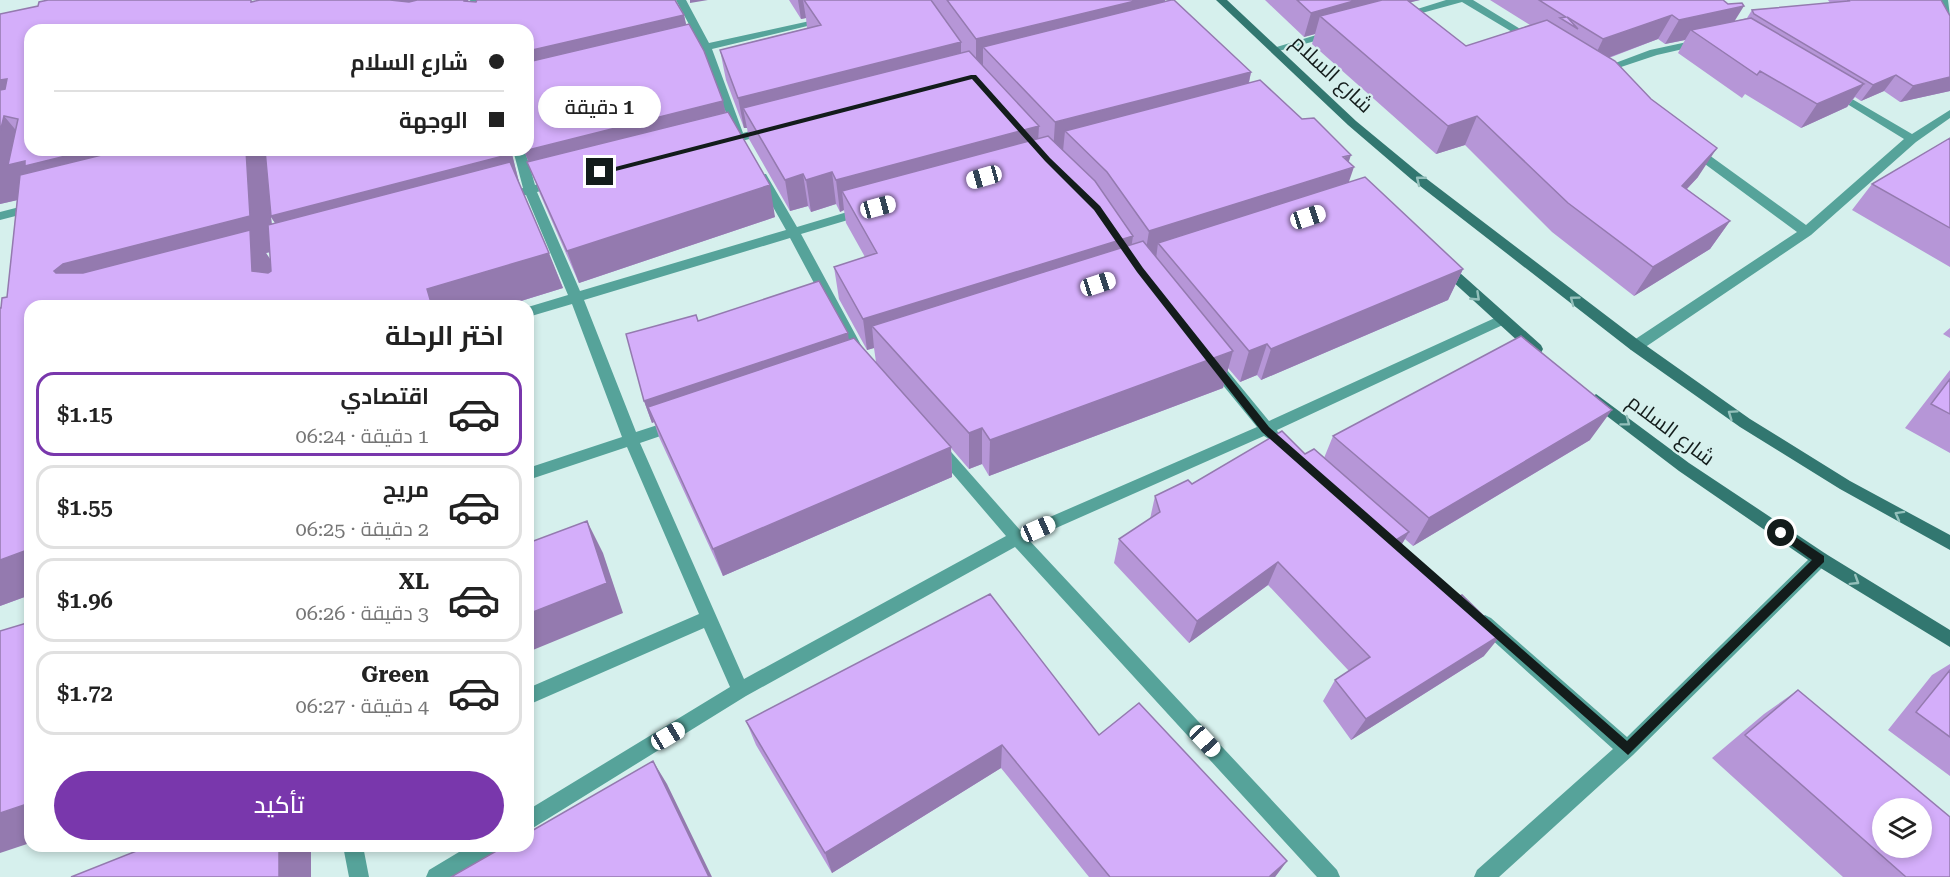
<!DOCTYPE html>
<html lang="ar">
<meta charset="utf-8">
<style>
:root{--surface:#fff;--page:#f6f6f6;--text:#222;--muted:#767676;--line:#e0e0e0;--accent:#7937ac}
body{margin:0;font-family:"Roboto Serif",Cairo,serif;background:var(--page);color:var(--text);direction:rtl;height:100vh;display:flex;flex-direction:column;font-size:22px;white-space:nowrap}
*{box-sizing:border-box;margin:0}
p{font-size:20px;color:var(--muted)}
.icon{flex:none;width:33px;height:33px;fill:none;stroke:currentColor;stroke-width:2;stroke-linecap:round;stroke-linejoin:round}
.map{position:relative;flex:1;overflow:hidden;direction:ltr}
.details{position:absolute;left:24px;top:300px;width:510px;height:552px;display:flex;flex-direction:column;background:var(--surface);border-radius:18px;box-shadow:0 3px 9px #0003;direction:rtl}
.details>*{flex:none}
.top-card{position:absolute;left:24px;top:24px;width:510px;height:132px;border-radius:18px;box-shadow:0 3px 9px #0003;direction:rtl;display:grid;align-content:center;height:132px;padding:0 30px;background:var(--surface)}
.fabs{position:absolute;left:1872px;top:798px;display:grid;gap:12px}
.fabs a{display:grid;place-items:center;width:60px;height:60px;border-radius:50%;background:var(--surface);box-shadow:0 3px 9px #0003;font-size:30px}
.end{position:absolute;width:27px;height:27px;margin:-14px;border:8px solid #131c1b;background:#fff;box-shadow:0 0 0 3px #fff}
.from{border-radius:50%}
.bubble{position:absolute;height:42px;border-radius:21px;background:var(--surface);box-shadow:0 3px 9px #0003;font-size:20px;font-weight:600;line-height:42px;text-align:center;direction:rtl}
.car{position:absolute;width:18px;height:36px;margin:-18px -9px;border-radius:8px;box-shadow:0 0 4px 2px #0007;background:linear-gradient(#fff 24%,#345 0 40%,#fff 0 76%,#345 0 86%,#fff 0)}
.top-card b{display:flex;align-items:center;gap:21px;height:57px;font-size:22px}
.top-card b+b{border-top:2px solid var(--line)}
.top-card i{width:15px;height:15px;background:var(--text)}
ul{padding:0;list-style:none}
li{display:flex;align-items:center;gap:18px;height:84px;margin:0 12px 9px;padding:0 18px;border:3px solid var(--line);border-radius:18px}
li div{flex:1}
li b{display:block;font-size:22px}
li em{font-style:normal;font-weight:600}
li.selected{border-color:var(--accent)}
li>.icon{width:54px;height:54px;stroke-width:1.5}
h2{padding:0 30px;font-size:27px;line-height:72px}
.primary-button{display:flex;gap:12px;margin-top:auto;padding:12px 30px}
.primary-button a{flex:1;height:69px;border-radius:36px;background:var(--accent);color:#fff;font-size:24px;font-weight:600;line-height:69px;text-align:center}
.map>svg:first-child{display:block}
.lines{fill:none;stroke-linecap:round;stroke-linejoin:round}
.street{fill:#56a39a;fill-rule:evenodd}
.secondary{fill:#327770;fill-rule:evenodd}
.wall{fill:#b696d7;fill-rule:evenodd}
.shaded-wall{fill:#947aaf}
.building{fill:#d4aefa;stroke:#947aaf;stroke-width:1.5;fill-rule:evenodd}
.oneway{stroke:#94c0bb}
.route{fill:#131c1b}
.labels{text-anchor:middle;stroke-width:4.5;stroke-linejoin:round;paint-order:stroke}
.street-label{font-size:21px;fill:#131c1b;stroke:#d6f0ed}
</style>
<div class="map">
<svg width="1950" height="877" viewBox="0 0 1950 877">
<rect width="100%" height="100%" fill="#d6f0ed"/>
<g class="lines">
<path class="street" d="M470 0H480L488 30H478Z
M676 0H686L709 43 828 17V21L712 49 743 133 769 126 775 130 773 133 722 146 718 145V139L732 136 702 51 698 52 693 49 700 45Z
M1446 0H1473L1538 40 1529 42 1462 2 1400 19 1395 16Z
M1938 0H1948L1950 16 1946 15Z
M1333 30 1338 33 1337 35 1275 52 1270 49Z
M1701 39 1705 40V44L1657 55 1600 74 1594 71 1650 50Z
M1835 89 1912 134 1950 110V118L1916 142 1811 235 1641 350H1631L1629 346 1631 342 1797 232 1690 153V147H1698L1806 225 1904 139 1831 94V90Z
M513 150H525L535 185 556 179 562 183 560 186 537 192 580 291 786 230 756 177 758 174H766L797 227 864 207 870 211 868 214 801 234 867 356 865 360H855L790 238 584 300 636 432 676 419 681 421 683 425 681 429 640 443 744 679 1006 536 935 453 932 449 935 445H945L1020 530 1257 427 1208 367 1206 363 1208 359H1218L1269 421 1497 317H1507L1509 320 1507 323 1277 430 1279 435 1277 439 1272 441 1264 436 1029 540 1337 870 1340 877H1317L1015 547 746 696 528 831V810L730 687 704 628 528 705V688L699 614 627 447 528 480V468L622 437 572 304 528 317V307L568 295 526 195 504 201 498 197 500 194 523 188Z
M35 203 39 204V210L0 220V212Z
M1820 552 1826 554 1828 559 1826 564 1633 755 1499 877H1474L1477 870 1613 749 1479 628 1477 623 1479 618 1485 615 1491 618 1627 737 1814 554Z
M343 846H363L369 877H349Z
M469 846H497L494 853 454 877H426L429 870Z"/>
<path class="secondary" d="M1216 0H1227L1356 121 1419 173 1641 342 1750 419 1850 481 1950 535V550L1840 489 1740 427 1631 350 1411 179 1348 125Z
M1445 262 1450 264 1541 345 1543 349 1541 353H1531L1440 270 1438 267 1440 264Z
M1596 394 1689 463 1826 554 1950 630V647L1814 564 1679 471 1591 404 1589 400Z"/>
</g>
<path class="wall" d="M789 0H1165V1L1251 72 1249 83 1349 162V182L1463 269 1448 300 1261 380 1257 375 1240 382 1228 368 1223 388 989 476 982 464 969 469 951 448 952 477 723 576 659 437 654 422 652 423 644 401 698 321 849 340 876 362 874 348 867 350 839 299 834 267 865 257 846 223 844 210 840 212 836 204 811 212 808 206 790 211 749 139 747 128H744L726 80 720 50 807 28 806 18 801 19Z
M1265 0H1420L1410 2 1466 46 1530 25 1490 0H1723L1735 21 1747 18 1752 10 1830 3 1828 0H1941L1950 16V91L1900 102 1884 91 1861 101 1855 97 1847 107 1801 128 1745 94 1742 98 1678 53 1685 40 1665 44 1658 39 1609 58 1698 177 1687 189 1730 221 1710 249 1634 296 1552 232 1465 145 1436 154 1312 44 1315 34 1304 37Z
M468 1 684 15 686 25 726 112 775 217 579 283 540 194 524 150 528 30H30L265 153 511 151 520 186 563 288 505 306H30V595L0 606V308L7 297 17 200 0 204V14L38 6ZM271 217 275 223 272 224ZM270 252V259L266 253Z
M1950 138V267L1852 210 1872 184Z
M1950 328V338L1943 334Z
M1950 370V453L1905 428Z
M1333 436 1590 440 1413 546 1405 539 1401 545 1484 656 1351 740 1323 701 1335 680 1349 671 1268 585 1189 643 1114 563 1119 539 1150 519 1155 496 1192 484 1305 454 1324 458Z
M1950 664V776L1888 730 1932 675Z
M1798 690 1950 877H1843L1712 758 1764 714Z
M746 721 1099 735 1287 861 1275 877H1089L1001 768 832 873 756 745Z"/>
<path class="shaded-wall" d="M387 0H468L470 10Z
M690 0H708L690 3Z
M798 0H803L806 18 801 19Z
M1139 0H1165L1161 24 983 47V68L976 69V39Z
M1357 0H1420L1384 9 1320 16 1315 34 1304 37 1311 13Z
M1744 6 1729 30H1691L1685 40 1665 44 1679 20Z
M684 15 691 46 528 85V51Z
M1672 15 1658 39 1591 64 1603 39Z
M961 42V73L743 108 747 128H744L738 98Z
M1251 72 1244 104 1065 131 1063 151 1053 153 1055 122Z
M1896 75 1884 91 1861 101 1873 85Z
M1950 77V91L1900 102 1913 86Z
M7 79 30 108 0 115V80Z
M1864 84 1847 107 1801 128 1817 104Z
M723 101 730 132 537 182 524 151Z
M4 116 30 147 91 150H242L0 204V132Z
M1477 116 1465 145 1436 154 1448 126Z
M1039 126 1037 158 842 191 844 210 840 212 836 180Z
M1717 148 1698 177 1663 214 1682 186Z
M246 150H263L267 156 511 150 520 186 291 247 271 217 274 251 266 253 274 265 277 306H86L54 271 63 264Z
M1351 155 1346 170 1354 167 1343 199 1158 243 1156 259 1144 262 1149 231Z
M832 172 836 204 811 212 806 180Z
M803 174 808 206 790 211 785 180Z
M770 185 775 217 579 283 567 251Z
M1730 221 1710 249 1634 296 1653 267Z
M1133 236 1128 268 872 326 874 348 867 350 863 319Z
M549 253 563 288 505 306H432L427 289Z
M1463 269 1448 300 1261 380 1271 349Z
M848 333 851 356 648 407 654 422 652 423 644 401Z
M1267 344 1257 375 1240 382 1249 351Z
M1233 351 1223 388 989 476 990 440Z
M1612 410 1590 440 1413 546 1429 518Z
M982 428V464L969 469V433Z
M951 447 952 477 723 576 713 549Z
M587 521 603 553 623 613 528 652V614Z
M1409 532 1395 556 1396 540Z
M30 549V595L0 606V560Z
M1278 562 1268 585 1189 643 1197 621Z
M1502 634 1484 656 1351 740 1366 719Z
M1002 745 1001 768 832 873 825 853Z
M653 761 667 784 712 877H709Z
M30 803V843L0 853V813Z
M279 846H311V877H279Z
M1287 861 1275 877H1269Z"/>
<path class="building" d="M48 0H251V2L260 0H390L409 2 417 0H464V1L476 2 477 0H675L684 15 528 51V30H30V150H90L25 166V161L8 165 18 119 4 116 0 132V90L5 89 7 79 0 80V14L38 6 39 2Z
M804 0H931L961 42 738 98 720 50 821 25Z
M947 0H1139L976 39Z
M1171 0H1174L1251 72 1055 122 983 47Z
M1297 0H1357L1311 13Z
M1382 0H1407L1466 46 1547 20 1615 61 1651 99 1717 148 1682 186 1730 221 1653 267 1568 203 1477 116 1448 126 1320 16Z
M1539 0H1723L1728 4 1742 3 1744 6 1679 20 1672 15 1603 39 1567 17 1578 29 1560 18 1566 17Z
M1848 0H1941L1950 16V77L1913 86 1896 75 1873 85 1754 14 1752 10 1849 1Z
M1751 18 1864 84 1817 104 1760 71 1757 75 1691 30Z
M689 24 704 51 723 101 524 151V150H528V62Z
M969 51 1039 126 836 180 832 172 806 180 803 174 785 180 743 108Z
M1260 80 1302 119 1314 118 1351 155 1343 157 1354 167 1149 231 1107 172 1065 131Z
M728 112 770 185 567 251 527 162Z
M1048 136 1095 181 1133 236 863 319 834 267 877 253 842 191Z
M1950 138V228L1872 184Z
M122 150H246L250 216 63 264 54 271 56 273H83L250 230 252 271 268 273 271 271 268 225 510 162 549 253 427 289 432 306H30V549L0 560V308H1L2 298 7 297 20 175Z
M265 150H506L507 155 271 216Z
M1365 177 1463 269 1271 349 1267 344 1249 351 1158 243Z
M1143 241 1233 351 990 440 982 428 969 433 872 326Z
M819 281 848 333 644 401 626 334 696 315 698 321Z
M1521 336 1612 410 1429 518 1333 436Z
M854 338 951 447 713 549 648 407Z
M1950 379V414L1931 404Z
M1282 431 1305 454 1314 449 1409 532 1396 540 1457 598 1462 595 1502 634 1366 719 1335 680 1370 657 1278 562 1197 621 1119 539 1160 512 1155 496 1188 480 1192 484Z
M587 521 607 583 528 614V543Z
M990 594 1099 735 1139 703 1287 861 1269 877H1110L1002 745 825 853 746 721Z
M30 622V803L0 813V631Z
M1950 670V737L1916 712Z
M1798 690 1950 817V877H1906L1745 735ZM1882 808H1922V848H1882Z
M653 761 709 877H451L505 846H528V833Z
M149 846H279V877H71Z"/>
<defs><path id="oneway-chevron" d="M-2-3.5L2.5 0L-2 3.5" fill="none" stroke-width="1.6" stroke-linecap="round" stroke-linejoin="round" transform="scale(1.5)"/></defs>
<g class="oneway">
<use href="#oneway-chevron" transform="translate(1420 180) rotate(-141)"/>
<use href="#oneway-chevron" transform="translate(1476 297) rotate(43)"/>
<use href="#oneway-chevron" transform="translate(1574 300) rotate(-143)"/>
<use href="#oneway-chevron" transform="translate(1732 414) rotate(-145)"/>
<use href="#oneway-chevron" transform="translate(1626 422) rotate(37)"/>
<use href="#oneway-chevron" transform="translate(1899 515) rotate(-151)"/>
<use href="#oneway-chevron" transform="translate(1855 581) rotate(32)"/>
</g>
<path class="route" d="M971 75H976L1050 158 1100 206 1143 268 1269 427 1627 741 1812 560 1778 536V530H1785L1824 556V562L1628 755 1262 432 1137 272 1094 210 1045 161 972 79 600 175 596 172Z"/>
<g class="labels">
<g class="street-label">
<text transform="translate(1332 74) rotate(43)" y="7">شارع السلام</text>
<text transform="translate(1671 430) rotate(37)" y="7">شارع السلام</text>
</g>
</g>
</svg>
<div class="fabs">
<a><svg class="icon" aria-label="layers" viewBox="0 0 24 24"><path d="M12 4l9 5-9 5-9-5zM3 14l9 5 9-5"/></svg></a>
</div>
<i class="end from" style="left:1781px;top:533px"></i>
<i class="end" style="left:600px;top:172px"></i>
<div class="bubble" style="left:538px;top:86px;width:123px">1 دقيقة</div>
<i class="car" style="left:984px;top:177px;rotate:254deg"></i>
<i class="car" style="left:878px;top:207px;rotate:75deg"></i>
<i class="car" style="left:1308px;top:217px;rotate:72deg"></i>
<i class="car" style="left:1098px;top:284px;rotate:72deg"></i>
<i class="car" style="left:1038px;top:529px;rotate:66deg"></i>
<i class="car" style="left:668px;top:736px;rotate:59deg"></i>
<i class="car" style="left:1205px;top:741px;rotate:137deg"></i>
<div class="top-card">
<b><i class="from"></i>شارع السلام</b>
<b><i></i>الوجهة</b>
</div>
<section class="details">
<h2>اختر الرحلة</h2>
<ul>
<li class="selected"><svg class="icon" aria-label="car" viewBox="0 0 24 24"><path d="M5 17H2v-5l4-1 3-4h7l3 4 3 1v5h-3M9 17h6M6 11h13"/><circle cx="7" cy="17" r="2"/><circle cx="17" cy="17" r="2"/></svg><div><b>اقتصادي</b><p>1 دقيقة · 06:24</p></div><em>$1.15</em></li>
<li><svg class="icon" aria-label="car" viewBox="0 0 24 24"><path d="M5 17H2v-5l4-1 3-4h7l3 4 3 1v5h-3M9 17h6M6 11h13"/><circle cx="7" cy="17" r="2"/><circle cx="17" cy="17" r="2"/></svg><div><b>مريح</b><p>2 دقيقة · 06:25</p></div><em>$1.55</em></li>
<li><svg class="icon" aria-label="car" viewBox="0 0 24 24"><path d="M5 17H2v-5l4-1 3-4h7l3 4 3 1v5h-3M9 17h6M6 11h13"/><circle cx="7" cy="17" r="2"/><circle cx="17" cy="17" r="2"/></svg><div><b>XL</b><p>3 دقيقة · 06:26</p></div><em>$1.96</em></li>
<li><svg class="icon" aria-label="car" viewBox="0 0 24 24"><path d="M5 17H2v-5l4-1 3-4h7l3 4 3 1v5h-3M9 17h6M6 11h13"/><circle cx="7" cy="17" r="2"/><circle cx="17" cy="17" r="2"/></svg><div><b>Green</b><p>4 دقيقة · 06:27</p></div><em>$1.72</em></li>
</ul>
<div class="primary-button"><a>تأكيد</a></div>
</section>
</div>
